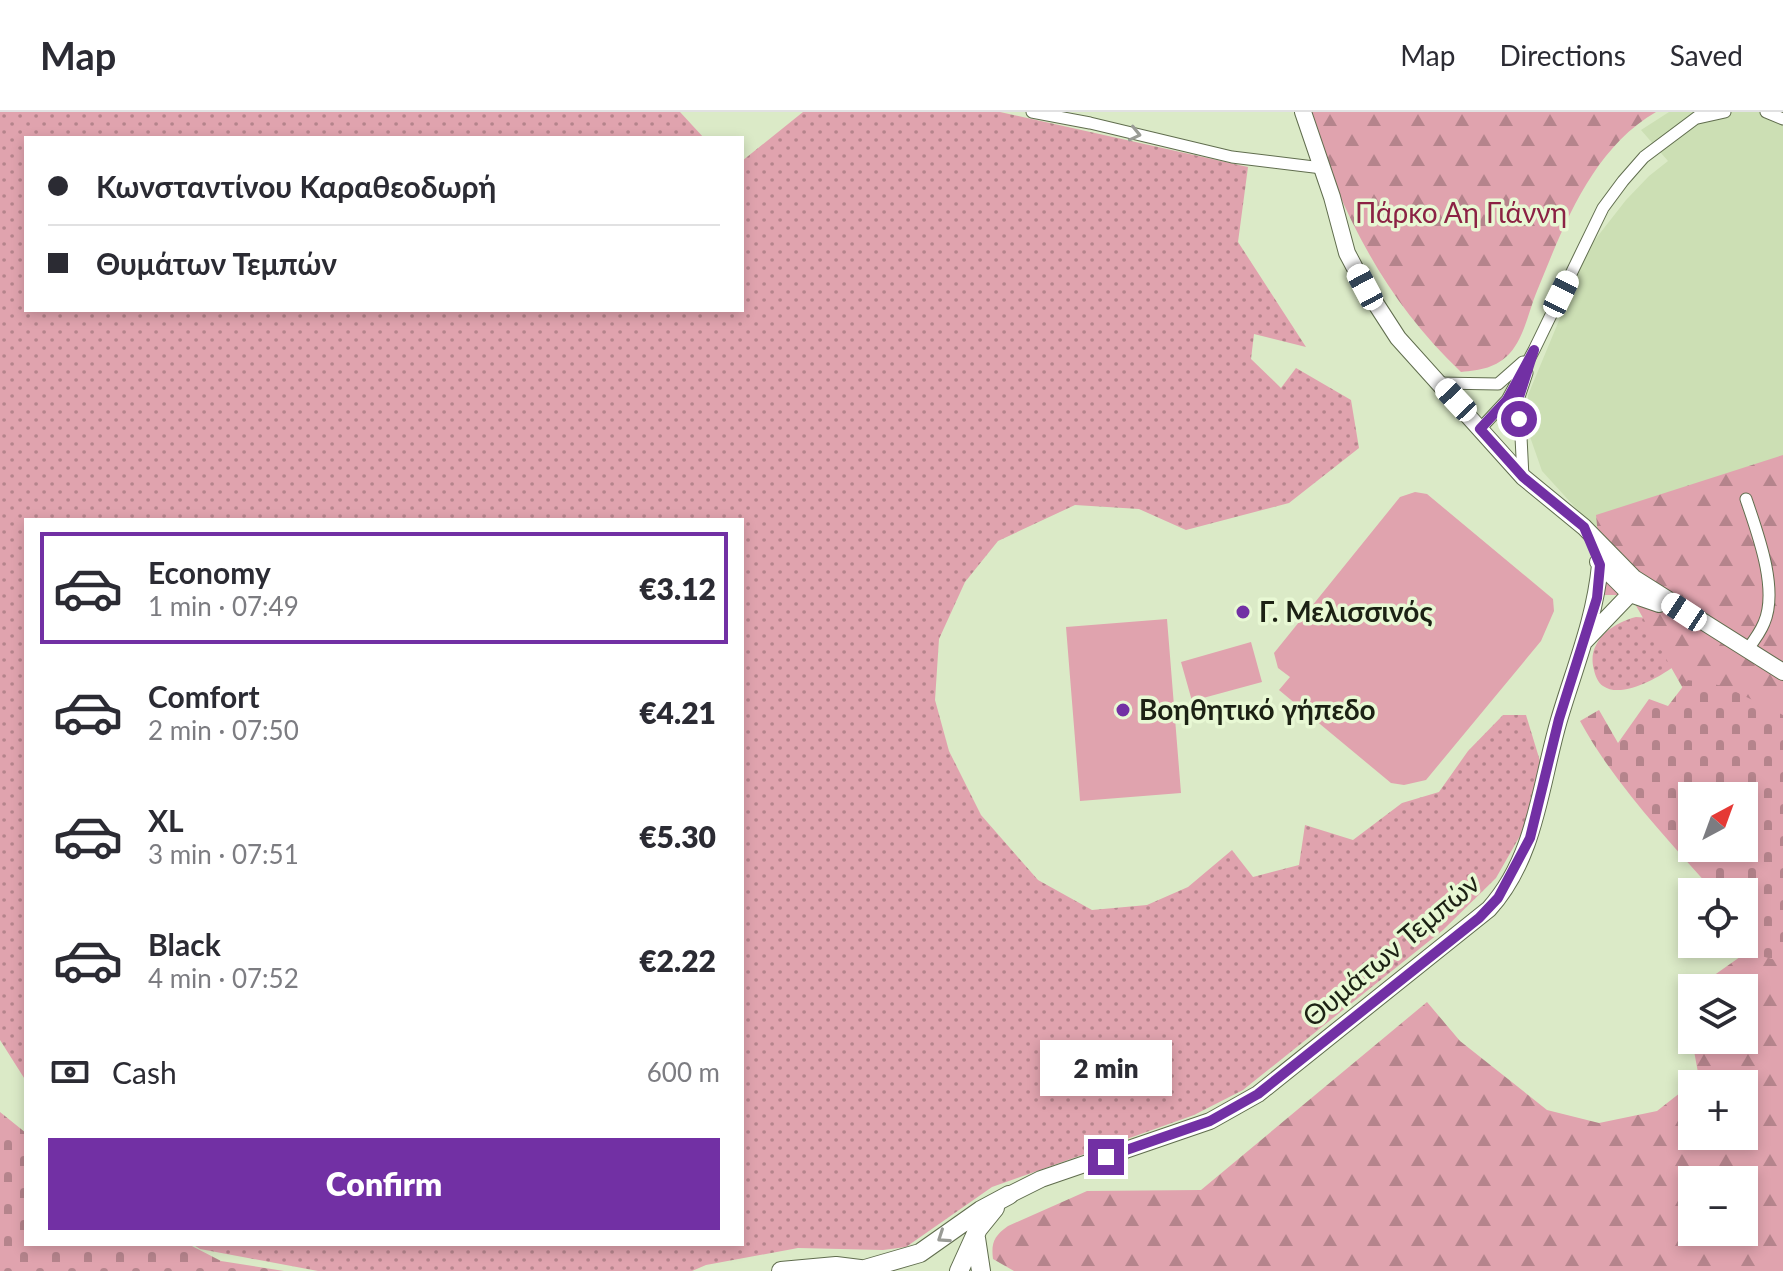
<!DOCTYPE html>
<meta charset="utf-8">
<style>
:root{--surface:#fff;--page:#f7f7f7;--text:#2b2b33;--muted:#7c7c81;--line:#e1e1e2;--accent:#7230a4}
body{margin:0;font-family:Lato,sans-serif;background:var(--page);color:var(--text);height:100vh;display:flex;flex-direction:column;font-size:30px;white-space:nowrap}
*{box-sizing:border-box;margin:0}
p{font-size:26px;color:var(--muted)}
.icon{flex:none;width:44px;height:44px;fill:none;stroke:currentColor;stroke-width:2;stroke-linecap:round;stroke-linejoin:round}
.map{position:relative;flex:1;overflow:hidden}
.details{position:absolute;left:24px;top:406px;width:720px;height:728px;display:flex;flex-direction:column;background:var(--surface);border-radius:0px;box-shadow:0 4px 12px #0003}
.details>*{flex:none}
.top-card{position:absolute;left:24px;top:24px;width:720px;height:176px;border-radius:0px;box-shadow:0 4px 12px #0003;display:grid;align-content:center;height:176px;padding:0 24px;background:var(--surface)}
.needle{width:52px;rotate:41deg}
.controls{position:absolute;left:1678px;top:670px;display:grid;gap:16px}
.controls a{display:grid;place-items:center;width:80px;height:80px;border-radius:0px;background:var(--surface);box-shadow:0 4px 12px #0003;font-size:40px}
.end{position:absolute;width:36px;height:36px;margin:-18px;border:10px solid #7230a4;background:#fff;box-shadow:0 0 0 4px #fff}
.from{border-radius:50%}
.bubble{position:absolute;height:56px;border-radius:0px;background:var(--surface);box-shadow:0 4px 12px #0003;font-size:26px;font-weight:800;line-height:56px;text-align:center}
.car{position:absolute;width:24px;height:48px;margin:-24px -12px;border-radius:10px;box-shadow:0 0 6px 2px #0007;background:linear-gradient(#fff 24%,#345 0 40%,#fff 0 76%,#345 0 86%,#fff 0)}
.top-card b{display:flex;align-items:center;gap:28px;height:76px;font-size:30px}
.top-card b+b{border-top:2px solid var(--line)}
.top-card i{width:20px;height:20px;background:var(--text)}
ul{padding:14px 0 0;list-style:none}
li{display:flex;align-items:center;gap:24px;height:112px;margin:0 16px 12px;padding:0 8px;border:4px solid transparent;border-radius:0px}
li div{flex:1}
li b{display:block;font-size:30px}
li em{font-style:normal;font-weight:800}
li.current{border-color:var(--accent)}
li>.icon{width:72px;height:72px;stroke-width:1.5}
.pay{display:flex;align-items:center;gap:20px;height:88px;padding:0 24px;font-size:30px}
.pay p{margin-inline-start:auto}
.cta{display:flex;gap:16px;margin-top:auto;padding:16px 24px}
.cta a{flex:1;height:92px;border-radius:0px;background:var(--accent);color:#fff;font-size:32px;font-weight:800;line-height:92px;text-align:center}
header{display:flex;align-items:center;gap:48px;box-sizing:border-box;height:112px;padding:0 40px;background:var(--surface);border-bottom:2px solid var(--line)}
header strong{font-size:38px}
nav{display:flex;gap:44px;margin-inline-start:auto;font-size:28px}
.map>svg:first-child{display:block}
.built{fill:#ccdfb4}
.grass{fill:url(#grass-dots)}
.forest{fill:url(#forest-firs);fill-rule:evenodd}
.cemetery{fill:url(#cemetery-stones);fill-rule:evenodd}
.garden{fill:#e0a3ae}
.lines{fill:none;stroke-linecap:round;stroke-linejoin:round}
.street-casing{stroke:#606d4e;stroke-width:13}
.secondary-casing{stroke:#606d4e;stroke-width:18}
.primary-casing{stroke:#606d4e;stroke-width:20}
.street{stroke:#fff;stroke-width:11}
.secondary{stroke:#fff;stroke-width:16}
.primary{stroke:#fff;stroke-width:18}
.oneway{stroke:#999b95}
.route{stroke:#7230a4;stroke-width:10}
.poi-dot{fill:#7230a4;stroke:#e8f8d4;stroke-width:3}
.labels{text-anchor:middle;stroke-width:7;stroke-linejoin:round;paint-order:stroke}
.park-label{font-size:28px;fill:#8b2344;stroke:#e8f8d4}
.poi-label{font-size:28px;font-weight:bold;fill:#1c2114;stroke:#e8f8d4;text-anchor:start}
.street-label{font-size:28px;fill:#1c2114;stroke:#e8f8d4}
</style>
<header>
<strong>Map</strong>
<nav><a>Map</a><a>Directions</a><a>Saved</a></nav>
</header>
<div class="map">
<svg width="1783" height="1159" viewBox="0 0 1783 1159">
<defs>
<pattern id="grass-dots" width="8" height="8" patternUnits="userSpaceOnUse" patternTransform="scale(2)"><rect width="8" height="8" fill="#e0a3ae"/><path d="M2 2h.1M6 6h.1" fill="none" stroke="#b5848c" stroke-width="1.8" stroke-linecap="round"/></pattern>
<pattern id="forest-firs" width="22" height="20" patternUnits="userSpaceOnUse" patternTransform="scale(2)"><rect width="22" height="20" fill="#e0a3ae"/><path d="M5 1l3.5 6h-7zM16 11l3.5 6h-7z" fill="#b5848c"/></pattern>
<pattern id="cemetery-stones" width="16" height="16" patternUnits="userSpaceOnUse" patternTransform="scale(2)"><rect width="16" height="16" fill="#e0a3ae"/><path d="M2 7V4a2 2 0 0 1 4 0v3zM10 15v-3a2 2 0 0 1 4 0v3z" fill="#b5848c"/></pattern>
</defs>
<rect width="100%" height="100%" fill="#dbeac7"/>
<path class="built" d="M1669 0H1783V540L1634 460 1542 359 1528 319V283L1590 134 1626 88 1649 64 1668 49 1641 18Z"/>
<path class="grass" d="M0 0H680L704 26H26V198H742V49L803 0H1000L1248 55 1238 130 1306 235 1254 222 1251 247 1281 276 1296 256 1351 288 1359 336 1289 391 1186 418 1139 397 1075 393 998 429 965 470 939 527 935 588 949 639 981 703 1038 768 1092 798 1147 793 1188 775 1232 738 1253 765 1299 753 1305 713 1353 728 1402 691 1439 680 1468 639 1503 603H1526L1540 649 1525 715 1496 766 1443 818 1243 978 1194 1003 992 1075 906 1135 883 1138 798 1136 706 1153 692 1159H318L200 1137 192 1132H742V408H26V969L0 928Z
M1636 505 1650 506 1673 555C1658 566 1621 587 1603 574 1598 571 1595 563 1594 558 1586 530 1612 511 1636 505Z"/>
<path class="forest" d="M1307 0H1656C1592 37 1564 113 1537 179 1529 198 1524 226 1510 241 1496 256 1481 258 1461 260 1382 185 1343 101 1307 0Z
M1783 343V1159H1014L993 1147C991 1131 994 1124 1008 1114L1087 1079 1201 1078 1427 890 1460 929 1547 998 1599 1011 1657 999 1699 966 1692 928H1744V876H1696L1747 840 1753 841 1744 684 1630 483H1604L1596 403ZM1692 972H1744V1024H1692ZM1692 1068H1744V1120H1692Z"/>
<path class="cemetery" d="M1688 568 1724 574 1783 603V850L1747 840 1743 832 1744 780H1714C1666 725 1615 673 1580 609L1599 598 1618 631 1649 587 1668 594ZM1692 684H1744V736H1692Z
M0 1000 26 1021V1132H188L221 1149 284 1159H0Z"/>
<path class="garden" d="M1415 380 1427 382 1553 487 1554 499 1541 529 1426 668 1404 673 1391 671 1279 578 1290 565 1278 556 1274 541 1400 385Z
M1167 507 1181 681 1080 689 1066 515Z
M1251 530 1262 570 1192 589 1181 550Z"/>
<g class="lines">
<g class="street-casing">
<path id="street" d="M1032 0 1090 11 1232 45 1322 56
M1766 0 1783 7
M1698 6 1725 0
M1439 271 1498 272 1523 250
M1480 317 1507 288 1534 238 1603 96 1623 69 1644 45 1704 0
M1523 365 1519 285 1527 261
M1746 387C1757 420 1779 477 1764 511 1760 521 1753 530 1747 538"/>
</g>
<g class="secondary-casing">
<path id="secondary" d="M1303 0 1332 85 1347 141 1365 175 1398 226 1523 365 1584 415 1634 466 1783 560
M1598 450 1630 482 1659 492
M1585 529 1630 482 1632 475
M1009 1083 1041 1067 1210 1009 1258 982 1489 797C1536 745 1540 673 1559 608 1574 557 1595 507 1600 453"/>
</g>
<g class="primary-casing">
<path id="primary" d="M976 1126 981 1159
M865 1157 920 1141 981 1098 1009 1083
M781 1159 836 1154 876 1159
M959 1159 978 1117 995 1096"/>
</g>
<use href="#street" class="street"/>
<use href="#secondary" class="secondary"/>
<use href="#primary" class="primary"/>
</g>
<defs><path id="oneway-chevron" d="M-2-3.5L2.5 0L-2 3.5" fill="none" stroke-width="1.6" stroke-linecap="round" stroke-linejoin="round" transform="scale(2)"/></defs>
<g class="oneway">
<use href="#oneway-chevron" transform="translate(1135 22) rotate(13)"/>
<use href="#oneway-chevron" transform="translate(943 1125) rotate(146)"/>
</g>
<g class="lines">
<path class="route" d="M1106 1045 1210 1009 1258 982 1479 806 1498 786 1530 726 1559 607 1597 486 1600 453 1584 415 1523 365 1480 317 1507 288 1534 238 1519 285V307"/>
</g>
<g class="poi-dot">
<circle cx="1243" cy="500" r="8"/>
<circle cx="1123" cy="598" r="8"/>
</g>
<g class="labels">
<g class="park-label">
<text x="1461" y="111">Πάρκο Αη Γιάννη</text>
</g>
<g class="poi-label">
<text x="1259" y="510">Γ. Μελισσινός</text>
<text x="1139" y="608">Βοηθητικό γήπεδο</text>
</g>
<g class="street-label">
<text transform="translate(1391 838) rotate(-40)" y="10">Θυμάτων Τεμπών</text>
</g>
</g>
</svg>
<div class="controls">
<a><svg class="needle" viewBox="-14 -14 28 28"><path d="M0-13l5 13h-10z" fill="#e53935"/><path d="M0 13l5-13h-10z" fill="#7c7c81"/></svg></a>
<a><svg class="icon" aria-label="locate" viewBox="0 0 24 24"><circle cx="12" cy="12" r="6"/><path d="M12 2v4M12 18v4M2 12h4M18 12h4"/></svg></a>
<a><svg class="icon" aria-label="layers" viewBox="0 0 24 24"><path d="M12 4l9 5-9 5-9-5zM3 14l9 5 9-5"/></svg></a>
<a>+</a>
<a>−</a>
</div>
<i class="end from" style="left:1519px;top:307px"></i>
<i class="end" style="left:1106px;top:1045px"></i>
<div class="bubble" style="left:1040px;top:928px;width:132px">2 min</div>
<i class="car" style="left:1365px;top:175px;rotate:332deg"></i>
<i class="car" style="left:1561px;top:182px;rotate:26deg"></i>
<i class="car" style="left:1456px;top:288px;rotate:317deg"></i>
<i class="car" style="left:1684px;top:500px;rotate:303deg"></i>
<div class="top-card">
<b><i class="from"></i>Κωνσταντίνου Καραθεοδωρή</b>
<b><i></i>Θυμάτων Τεμπών</b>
</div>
<section class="details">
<ul>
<li class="current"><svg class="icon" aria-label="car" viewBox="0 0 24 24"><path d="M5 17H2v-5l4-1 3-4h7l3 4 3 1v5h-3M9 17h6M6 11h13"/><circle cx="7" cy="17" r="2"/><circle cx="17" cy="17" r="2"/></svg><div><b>Economy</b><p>1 min · 07:49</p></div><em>€3.12</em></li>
<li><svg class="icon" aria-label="car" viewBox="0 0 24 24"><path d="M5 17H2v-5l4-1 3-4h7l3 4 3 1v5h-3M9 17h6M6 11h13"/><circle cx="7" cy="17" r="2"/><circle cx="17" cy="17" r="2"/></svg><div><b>Comfort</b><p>2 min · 07:50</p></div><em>€4.21</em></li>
<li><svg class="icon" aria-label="car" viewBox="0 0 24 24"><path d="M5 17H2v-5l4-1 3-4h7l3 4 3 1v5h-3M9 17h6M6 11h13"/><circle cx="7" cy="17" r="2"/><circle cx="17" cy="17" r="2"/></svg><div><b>XL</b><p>3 min · 07:51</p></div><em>€5.30</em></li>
<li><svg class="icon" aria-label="car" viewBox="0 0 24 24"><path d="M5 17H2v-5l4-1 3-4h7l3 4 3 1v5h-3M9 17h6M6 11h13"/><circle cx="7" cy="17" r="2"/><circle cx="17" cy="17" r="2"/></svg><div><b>Black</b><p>4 min · 07:52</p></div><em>€2.22</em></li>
</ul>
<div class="pay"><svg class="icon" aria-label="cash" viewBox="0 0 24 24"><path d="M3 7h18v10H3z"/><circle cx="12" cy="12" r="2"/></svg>Cash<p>600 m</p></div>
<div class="cta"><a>Confirm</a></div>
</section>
</div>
